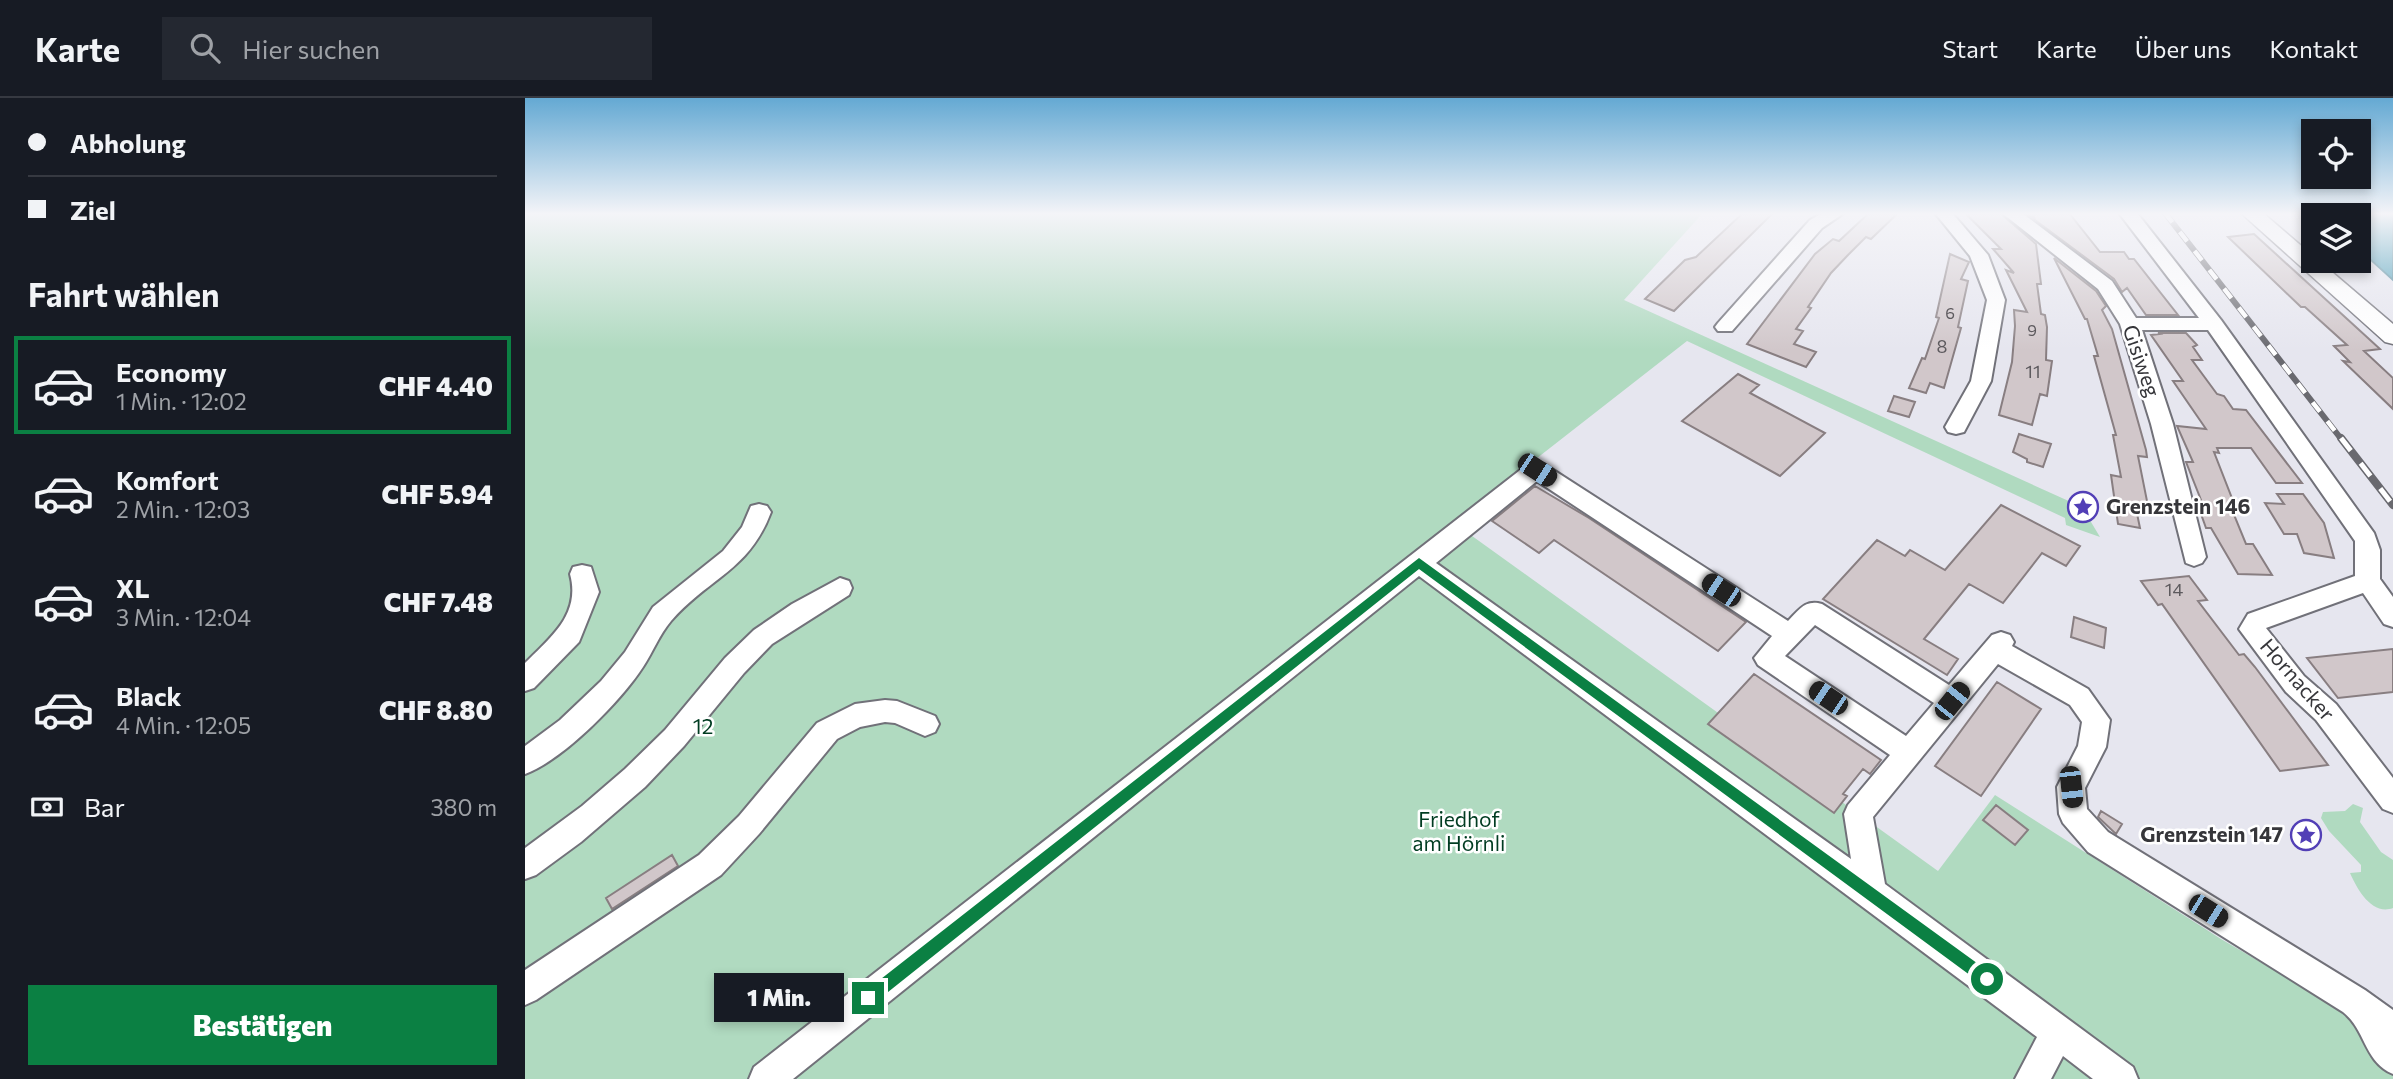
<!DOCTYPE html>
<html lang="de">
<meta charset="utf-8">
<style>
:root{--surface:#171b24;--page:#242831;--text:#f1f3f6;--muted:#9ea1a6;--line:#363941;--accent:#0b8043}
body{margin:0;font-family:Commissioner,sans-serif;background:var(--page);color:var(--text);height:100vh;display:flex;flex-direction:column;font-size:26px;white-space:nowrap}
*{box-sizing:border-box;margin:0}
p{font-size:23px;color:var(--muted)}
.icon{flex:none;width:38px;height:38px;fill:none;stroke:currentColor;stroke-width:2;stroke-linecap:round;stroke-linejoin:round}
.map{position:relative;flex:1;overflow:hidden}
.drawer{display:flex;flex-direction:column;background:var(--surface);width:525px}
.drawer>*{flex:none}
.top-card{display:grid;align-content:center;height:154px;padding:0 28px;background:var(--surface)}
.buttons{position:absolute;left:1776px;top:21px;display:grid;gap:14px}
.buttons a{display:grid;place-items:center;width:70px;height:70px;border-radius:0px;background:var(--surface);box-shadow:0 4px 10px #0003;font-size:35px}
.end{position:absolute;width:32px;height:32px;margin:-16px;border:9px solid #0b8043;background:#fff;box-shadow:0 0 0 4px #fff}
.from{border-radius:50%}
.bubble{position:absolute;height:49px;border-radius:0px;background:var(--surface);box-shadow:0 4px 10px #0003;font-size:23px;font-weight:800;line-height:49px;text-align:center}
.car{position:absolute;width:21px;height:42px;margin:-21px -10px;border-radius:9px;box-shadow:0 0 5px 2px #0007;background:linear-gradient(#222 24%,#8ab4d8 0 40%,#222 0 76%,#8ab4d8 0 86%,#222 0)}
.top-card b{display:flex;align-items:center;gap:24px;height:66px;font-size:26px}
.top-card b+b{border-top:2px solid var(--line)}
.top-card i{width:18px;height:18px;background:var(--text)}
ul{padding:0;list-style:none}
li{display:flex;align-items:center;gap:21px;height:98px;margin:0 14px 10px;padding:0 14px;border:4px solid transparent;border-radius:0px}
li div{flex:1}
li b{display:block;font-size:26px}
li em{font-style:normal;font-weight:800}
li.active{border-color:var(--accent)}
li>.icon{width:63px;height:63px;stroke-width:1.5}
h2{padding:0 28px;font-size:32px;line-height:84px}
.pay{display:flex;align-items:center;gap:18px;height:77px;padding:0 28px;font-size:26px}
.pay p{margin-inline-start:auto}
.primary-button{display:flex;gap:14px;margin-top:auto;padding:14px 28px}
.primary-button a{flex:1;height:80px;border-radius:0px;background:var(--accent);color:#fff;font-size:28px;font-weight:800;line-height:80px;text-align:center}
header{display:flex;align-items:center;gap:42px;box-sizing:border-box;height:98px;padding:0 35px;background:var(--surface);border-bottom:2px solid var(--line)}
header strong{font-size:33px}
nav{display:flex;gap:38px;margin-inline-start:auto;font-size:24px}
.search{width:490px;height:63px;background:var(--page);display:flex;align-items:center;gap:18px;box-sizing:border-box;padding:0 24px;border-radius:0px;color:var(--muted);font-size:26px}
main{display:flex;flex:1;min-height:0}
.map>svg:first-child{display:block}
.green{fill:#b0dac0}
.water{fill:#3f98b4;stroke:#3c7b8f;stroke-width:2}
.building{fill:#d1c7ca;stroke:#887e81;stroke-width:2}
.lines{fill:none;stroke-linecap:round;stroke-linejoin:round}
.minor-casing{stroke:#717179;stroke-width:4}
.major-casing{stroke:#717179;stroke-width:3}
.minor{fill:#fff;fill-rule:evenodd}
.major{fill:#fff;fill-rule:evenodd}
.rail-far1-casing{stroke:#69696f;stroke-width:6}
.rail-casing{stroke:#69696f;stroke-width:8}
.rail-far1{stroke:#fff;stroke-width:4.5;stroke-dasharray:12;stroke-linecap:butt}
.rail{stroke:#fff;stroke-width:5;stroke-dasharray:16;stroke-linecap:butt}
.route{fill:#0b8043}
.labels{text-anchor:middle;stroke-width:5;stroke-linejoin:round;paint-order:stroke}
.far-number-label{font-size:16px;fill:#5d5a5e}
.number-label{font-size:18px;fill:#5d5a5e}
.street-label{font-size:21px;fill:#36363a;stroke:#fff}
.poi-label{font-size:21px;font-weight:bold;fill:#36363a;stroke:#fff;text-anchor:start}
.park-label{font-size:21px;fill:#003c21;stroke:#fff}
</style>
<header>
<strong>Karte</strong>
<div class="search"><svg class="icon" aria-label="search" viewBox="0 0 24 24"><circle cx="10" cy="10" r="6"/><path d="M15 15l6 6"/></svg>Hier suchen</div>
<nav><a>Start</a><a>Karte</a><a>Über uns</a><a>Kontakt</a></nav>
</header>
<main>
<section class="drawer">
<div class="top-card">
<b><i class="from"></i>Abholung</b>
<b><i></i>Ziel</b>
</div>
<h2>Fahrt wählen</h2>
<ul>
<li class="active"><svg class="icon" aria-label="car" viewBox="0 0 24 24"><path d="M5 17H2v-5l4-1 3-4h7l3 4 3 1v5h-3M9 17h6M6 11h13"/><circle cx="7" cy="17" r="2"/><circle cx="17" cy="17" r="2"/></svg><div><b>Economy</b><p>1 Min. · 12:02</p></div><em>CHF 4.40</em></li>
<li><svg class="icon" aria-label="car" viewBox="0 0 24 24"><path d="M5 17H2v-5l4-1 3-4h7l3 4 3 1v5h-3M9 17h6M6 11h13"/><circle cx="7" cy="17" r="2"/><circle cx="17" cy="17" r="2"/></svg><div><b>Komfort</b><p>2 Min. · 12:03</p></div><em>CHF 5.94</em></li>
<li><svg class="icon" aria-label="car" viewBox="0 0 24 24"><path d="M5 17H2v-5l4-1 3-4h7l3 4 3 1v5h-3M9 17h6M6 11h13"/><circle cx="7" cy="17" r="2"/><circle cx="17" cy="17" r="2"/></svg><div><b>XL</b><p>3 Min. · 12:04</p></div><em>CHF 7.48</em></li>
<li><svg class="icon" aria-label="car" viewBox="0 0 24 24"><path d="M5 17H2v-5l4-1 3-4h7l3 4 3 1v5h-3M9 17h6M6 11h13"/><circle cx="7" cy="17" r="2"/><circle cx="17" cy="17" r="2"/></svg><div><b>Black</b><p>4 Min. · 12:05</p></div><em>CHF 8.80</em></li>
</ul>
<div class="pay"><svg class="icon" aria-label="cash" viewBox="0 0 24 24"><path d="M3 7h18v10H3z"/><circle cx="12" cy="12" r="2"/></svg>Bar<p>380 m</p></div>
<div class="primary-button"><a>Bestätigen</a></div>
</section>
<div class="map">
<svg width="1868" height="981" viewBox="0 0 1868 981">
<rect width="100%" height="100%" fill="#e6e6ef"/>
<path class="green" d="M0 115H1178L1099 202 1557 409 1575 439 1541 427 1540 420 1162 243 929 425 1413 773 1470 697 1696 841 1868 942V981H0Z
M1828 706 1838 710 1835 724 1856 754 1868 762V810C1847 818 1832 791 1825 775L1836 774V767L1804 733 1796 720 1798 714 1820 713Z"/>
<path class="water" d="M1795 115H1868V182L1834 151V117H1798Z"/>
<path class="building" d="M1218 115H1248L1149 213 1120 201 1160 162 1171 159Z
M1344 115H1373L1346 141 1341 139 1323 157 1306 175 1283 209 1286 210 1271 231 1278 233 1269 246 1291 254 1281 269 1222 246 1290 156 1308 141 1314 143Z
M1440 115H1475L1511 146 1516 186H1512L1516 216 1520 217 1522 229 1521 262 1527 263 1522 298 1515 296 1507 327 1474 317 1487 264 1490 228 1489 212 1502 214 1481 172 1489 175 1468 151H1476Z
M1501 115H1544L1575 154H1599L1604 161H1609L1653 217H1621L1602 190 1597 194 1589 181 1510 122 1508 116V120Z
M1729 136 1855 251 1839 253 1868 280V311L1818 263 1825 264 1809 248 1822 247 1780 209H1776L1703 139Z
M1425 156 1444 164 1436 181 1443 183 1433 229 1436 230 1419 290 1405 285 1401 295 1384 290 1397 260 1400 261 1414 220 1411 219Z
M1529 160 1571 193 1581 208 1577 212 1587 231 1621 352 1622 359 1613 358 1623 408 1610 406 1615 430 1593 426 1586 377 1596 379 1588 337H1591L1569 258H1573L1562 221H1560Z
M1633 235H1661L1672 247 1668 249 1677 262H1667L1692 296 1699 298 1708 311 1721 312 1777 385H1751L1726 350H1692L1694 355 1689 354 1710 408 1705 407 1721 446H1728L1747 477 1713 476 1686 430H1681L1671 402H1676L1661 364H1668L1652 328 1681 331 1648 283H1658L1626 237 1635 236Z
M1213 276 1234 287 1225 295 1300 335 1255 378 1157 323Z
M1369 298 1390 304 1384 319 1363 313Z
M1494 336 1526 346 1518 369 1502 364V361L1488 354Z
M1010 388 1064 420 1221 524 1193 553 1029 442 1014 455 967 423Z
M1752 396H1778L1799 425 1809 460 1779 455 1772 436H1759L1740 405 1759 406Z
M1476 407 1555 448 1541 468 1517 455 1478 505 1444 486 1399 541 1433 561 1422 577 1298 501 1352 442 1380 458 1385 452 1420 472Z
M1664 478 1682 502 1673 503 1714 557 1719 556 1730 569 1803 667 1755 673 1637 506 1633 507 1616 483Z
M1549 519 1581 530 1579 550 1546 539Z
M1868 551V594L1813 600 1782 560Z
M1229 576 1356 662 1345 676 1338 671 1318 696 1322 698 1309 715 1183 626Z
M1472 584 1516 611 1456 698 1410 668Z
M1471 707 1503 732 1490 747 1458 722Z
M1576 713 1597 726 1591 736 1573 719Z
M147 757 153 768 87 811 81 800Z"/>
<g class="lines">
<g class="minor-casing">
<path id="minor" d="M1298 115H1319L1297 130 1207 233H1193L1190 229 1193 225 1285 122Z
M1410 115H1427L1463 157 1480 202 1466 283 1439 334 1431 336 1423 334 1420 329 1446 283 1462 202 1445 158Z
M1477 115H1497L1587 183 1611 220H1674L1594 115H1612L1696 222 1849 435 1855 452V481L1868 499V529L1859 526 1838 495 1741 530 1779 578 1811 606 1868 680V715L1858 711 1791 622 1761 594 1714 531 1723 516 1830 478V443L1683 232H1617L1648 326 1681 459 1677 465 1669 468 1661 465 1626 326 1595 226 1573 191Z
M1011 364 1019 366 1263 523C1274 512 1280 501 1297 506L1424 587 1467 537 1476 534 1485 537 1489 544 1487 548 1563 591 1585 622 1581 649 1560 690 1562 711 1583 734 1840 892 1868 912V976C1839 964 1841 932 1818 914L1563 754 1538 725 1534 716 1532 689 1553 648 1557 624 1545 607 1473 566 1348 719 1360 786 1608 969 1613 981H1568L1538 958 1526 981H1490L1512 939 894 478 268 981H224L229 969 1003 366ZM1012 383 1247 538 1229 560 1233 567 1365 657 1323 707 1319 716 1326 761 911 465ZM1290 527 1409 605 1381 638 1260 558Z
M234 406 242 408 246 414C224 473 183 480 146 523 134 537 128 554 118 569 96 603 38 662 0 676V648L35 622 76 583 100 554 128 509 198 453 217 429 226 408Z
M57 467 66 469 74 494 54 544 9 590 0 593V565C26 539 56 516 45 476L48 469Z
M315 480 324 483 327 490 324 497 247 546 219 575 159 648 120 689 56 744 11 777 0 781V750L57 708 100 671 140 632 200 560 229 532 267 506Z
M360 602 372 603 410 618 414 626 410 634 400 638 370 625 360 624 335 629 312 641 234 736 196 777 11 902 0 907V872L174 757 214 718 292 625 330 606Z"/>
</g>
<g class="major-casing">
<path id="major" d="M1716 115H1738L1788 158V163H1794L1868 226V246L1860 244Z"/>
</g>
<use href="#minor" class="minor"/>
<use href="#major" class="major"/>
<g class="rail-far1-casing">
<path id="rail-far1" d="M1640 115 1817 342"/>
</g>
<g class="rail-casing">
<path id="rail" d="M1816 340 1868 407"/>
</g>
<use href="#rail-far1" class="rail-far1"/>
<use href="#rail" class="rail"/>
</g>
<linearGradient id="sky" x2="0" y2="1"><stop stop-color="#64a9d3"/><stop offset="0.46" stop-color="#f4f4f8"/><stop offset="1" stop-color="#f4f4f8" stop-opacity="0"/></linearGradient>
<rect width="1868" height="252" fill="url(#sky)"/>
<path class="route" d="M894 460 1467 876 1469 881 1467 886 1462 888 1457 886 894 471 348 906 343 908 338 906 335 900 338 895Z"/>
<defs>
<g id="sight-ring" transform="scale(1.575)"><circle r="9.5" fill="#fff" stroke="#523fb6" stroke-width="1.5"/><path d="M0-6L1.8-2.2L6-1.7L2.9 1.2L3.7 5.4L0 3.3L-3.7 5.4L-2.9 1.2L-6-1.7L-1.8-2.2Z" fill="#523fb6"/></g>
</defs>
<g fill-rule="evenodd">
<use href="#sight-ring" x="1558" y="409"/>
<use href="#sight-ring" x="1781" y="737"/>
</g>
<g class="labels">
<g class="far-number-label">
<text x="1425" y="221">6</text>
<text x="1507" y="238">9</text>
</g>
<g class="number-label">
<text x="1417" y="255">8</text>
<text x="1508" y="280">11</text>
<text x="1649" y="498">14</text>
</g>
<g class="street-label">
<text transform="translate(1616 263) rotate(71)" y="7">Gisiweg</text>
<text transform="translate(1772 582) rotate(49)" y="7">Hornacker</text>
</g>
<g class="poi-label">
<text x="1581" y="416">Grenzstein 146</text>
<text x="1758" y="744" text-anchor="end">Grenzstein 147</text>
</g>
<g class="park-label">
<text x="178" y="636">12</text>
<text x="934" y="729">Friedhof<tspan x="934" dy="24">am Hörnli</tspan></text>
</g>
</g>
</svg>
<div class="buttons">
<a><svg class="icon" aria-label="locate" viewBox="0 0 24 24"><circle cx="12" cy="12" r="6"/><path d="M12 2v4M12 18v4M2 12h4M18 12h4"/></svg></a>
<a><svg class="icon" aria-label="layers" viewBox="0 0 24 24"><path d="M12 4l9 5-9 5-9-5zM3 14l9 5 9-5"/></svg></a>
</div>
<i class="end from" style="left:1462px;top:881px"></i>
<i class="end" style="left:343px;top:900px"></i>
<div class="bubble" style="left:189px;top:875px;width:130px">1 Min.</div>
<i class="car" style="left:1012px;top:372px;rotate:123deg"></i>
<i class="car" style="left:1196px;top:492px;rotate:303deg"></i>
<i class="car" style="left:1303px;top:600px;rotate:304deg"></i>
<i class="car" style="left:1427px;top:603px;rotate:39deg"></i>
<i class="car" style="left:1546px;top:689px;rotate:174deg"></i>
<i class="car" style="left:1683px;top:813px;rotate:122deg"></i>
</div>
</main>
